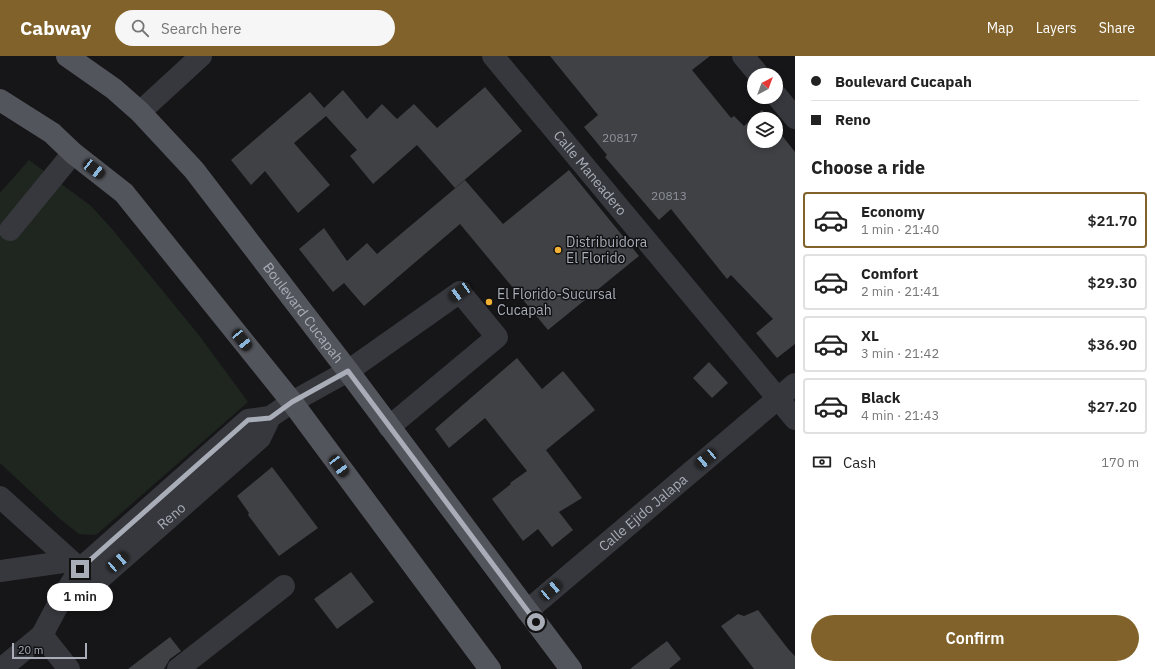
<!DOCTYPE html>
<meta charset="utf-8">
<style>
:root{--surface:#fff;--page:#f6f6f6;--text:#222;--muted:#767676;--line:#e0e0e0;--accent:#80622a}
body{margin:0;font-family:"IBM Plex Sans",sans-serif;background:var(--page);color:var(--text);height:100vh;display:flex;flex-direction:column;font-size:15px;white-space:nowrap}
*{box-sizing:border-box;margin:0}
p{font-size:13px;color:var(--muted)}
.icon{flex:none;width:22px;height:22px;fill:none;stroke:currentColor;stroke-width:2;stroke-linecap:round;stroke-linejoin:round}
.map{position:relative;flex:1;overflow:hidden}
.side{display:flex;flex-direction:column;background:var(--surface);width:360px}
.side>*{flex:none}
.banner{display:grid;align-content:center;height:88px;padding:0 16px;background:var(--surface)}
.needle{width:26px;rotate:41deg}
.tools{position:absolute;left:747px;top:12px;display:grid;gap:8px}
.tools a{display:grid;place-items:center;width:36px;height:36px;border-radius:50%;background:var(--surface);box-shadow:0 2px 6px #0003;font-size:20px}
.scale{position:absolute;left:12px;bottom:10px;width:75px;box-sizing:border-box;padding-left:4px;border:2px solid #a8adb8;border-top:0;font-size:11px;line-height:14px;white-space:nowrap;color:#a8adb8;-webkit-text-stroke:3px #111113;paint-order:stroke}
.end{position:absolute;width:18px;height:18px;margin:-9px;border:5px solid #a8adb8;background:#111;box-shadow:0 0 0 2px #111}
.from{border-radius:50%}
.bubble{position:absolute;height:28px;border-radius:14px;background:var(--surface);box-shadow:0 2px 6px #0003;font-size:13px;font-weight:600;line-height:28px;text-align:center}
.car{position:absolute;width:12px;height:24px;margin:-12px -6px;border-radius:5px;box-shadow:0 0 3px 1px #0007;background:linear-gradient(#222 24%,#8ab4d8 0 40%,#222 0 76%,#8ab4d8 0 86%,#222 0)}
.banner b{display:flex;align-items:center;gap:14px;height:38px;font-size:15px}
.banner b+b{border-top:1px solid var(--line)}
.banner i{width:10px;height:10px;background:var(--text)}
ul{padding:0;list-style:none}
li{display:flex;align-items:center;gap:12px;height:56px;margin:0 8px 6px;padding:0 8px;border:2px solid var(--line);border-radius:4px}
li div{flex:1}
li b{display:block;font-size:15px}
li em{font-style:normal;font-weight:600}
li.selected{border-color:var(--accent)}
li>.icon{width:36px;height:36px;stroke-width:1.5}
h2{padding:0 16px;font-size:18px;line-height:48px}
.pay{display:flex;align-items:center;gap:10px;height:44px;padding:0 16px;font-size:15px}
.pay p{margin-inline-start:auto}
.primary-button{display:flex;gap:8px;margin-top:auto;padding:8px 16px}
.primary-button a{flex:1;height:46px;border-radius:24px;background:var(--accent);color:#fff;font-size:16px;font-weight:600;line-height:46px;text-align:center}
header{display:flex;align-items:center;gap:24px;box-sizing:border-box;height:56px;padding:0 20px;background:var(--accent);color:#fff}
header strong{font-size:19px}
nav{display:flex;gap:22px;margin-inline-start:auto;font-size:14px}
.search{width:280px;height:36px;background:var(--page);display:flex;align-items:center;gap:10px;box-sizing:border-box;padding:0 14px;border-radius:22px;color:var(--muted);font-size:15px}
main{display:flex;flex:1;min-height:0}
.map>svg:first-child{display:block}
.green{fill:#1e261f}
.building{fill:#404145}
.lines{fill:none;stroke-linecap:round;stroke-linejoin:round}
.minor{stroke:#37383d;stroke-width:22}
.major{stroke:#53555c;stroke-width:22}
.route{stroke:#a8adb8;stroke-width:5}
.poi-dot{fill:#f2b134;stroke:#111113;stroke-width:1.5}
.labels{text-anchor:middle;stroke-width:3;stroke-linejoin:round;paint-order:stroke}
.number-label{font-size:12px;fill:#8e929b}
.street-label{font-size:14px;fill:#a8adb8;stroke:#111113}
.poi-label{font-size:14px;fill:#a8adb8;stroke:#111113;text-anchor:start}
</style>
<header>
<strong>Cabway</strong>
<div class="search"><svg class="icon" aria-label="search" viewBox="0 0 24 24"><circle cx="10" cy="10" r="6"/><path d="M15 15l6 6"/></svg>Search here</div>
<nav><a>Map</a><a>Layers</a><a>Share</a></nav>
</header>
<main>
<div class="map">
<svg width="795" height="613" viewBox="0 0 795 613">
<rect width="100%" height="100%" fill="#161618"/>
<path class="green" d="M29 104 91 150 112 173 198 278 248 346 96 479 79 478 60 463 0 407V137Z"/>
<path class="building" d="M550 0H710L692 14 731 62 734 60 744 70 762 54 769 63H754V85H776V72L795 96V288L777 302 756 277 773 263 731 219 727 223 671 153 659 164 605 101 607 99 584 71 598 59Z
M485 31 522 75 455 132 417 89 373 128 350 100 357 94 326 60 294 87 330 129 298 157 265 115 251 129 231 104 310 36 324 52 343 34 367 63 382 48 397 63 414 48 437 72Z
M569 114 639 200 548 274 460 168 364 250 344 227 333 236 299 193 324 172 347 205 367 187 377 198 465 124 503 168Z
M517 302 542 333 563 315 595 354 546 394 582 442 559 456 573 474 552 491 538 473 523 485 492 443 511 428 510 427 527 415 485 362 449 392 435 373Z
M709 306 728 327 712 342 693 322Z
M272 411 318 472 279 500 248 459 249 457 237 440Z
M351 516 374 546 337 573 314 543Z
M758 554 789 594 795 600V613H754L721 570 738 558 744 560Z
M170 581 181 595 170 603 164 613H128Z
M667 585 681 603 669 613H630Z"/>
<g class="lines">
<g class="minor">
<path id="s1" d="M493 0 795 363"/>
<path d="M743 0 759 19"/>
<path d="M776 39 795 62"/>
<path d="M140 56 201 0"/>
<path d="M10 174 73 97"/>
<path d="M0 441 91 523"/>
<path d="M0 515 70 505"/>
<path id="s2" d="M60 545 95 527 260 382 270 361 292 346 348 315 460 236 497 281 389 371"/>
<path id="s3" d="M527 555 795 328"/>
<path d="M42 579 69 613"/>
<path d="M1 613 42 579 60 545 80 513 248 364 270 361"/>
<path d="M178 613 284 530"/>
</g>
<g class="major">
<path id="s4" d="M67 0 114 33 140 56 194 114 348 315 571 613"/>
<path d="M0 44 52 77 73 97 124 137 292 346 490 613"/>
</g>
</g>
<g class="lines">
<path class="route" d="M80 513 248 364 270 362 292 346 348 315 536 566"/>
</g>
<g class="poi-dot">
<circle cx="558" cy="194" r="4"/>
<circle cx="489" cy="246" r="4"/>
</g>
<g class="labels">
<g class="number-label">
<text x="620" y="86">20817</text>
<text x="669" y="144">20813</text>
</g>
<g class="street-label">
<text dy="5" stroke="none"><textPath href="#s1" startOffset="152">Calle Maneadero</textPath></text>
<text dy="5" stroke="none"><textPath href="#s4" startOffset="351">Boulevard Cucapah</textPath></text>
<text dy="5" stroke="none"><textPath href="#s3" startOffset="152">Calle Ejido Jalapa</textPath></text>
<text dy="5" stroke="none"><textPath href="#s2" startOffset="141">Reno</textPath></text>
</g>
<g class="poi-label">
<text x="566" y="191">Distribuidora<tspan x="566" dy="16">El Florido</tspan></text>
<text x="497" y="243">El Florido-Sucursal<tspan x="497" dy="16">Cucapah</tspan></text>
</g>
</g>
</svg>
<div class="tools">
<a><svg class="needle" viewBox="-14 -14 28 28"><path d="M0-13l5 13h-10z" fill="#e53935"/><path d="M0 13l5-13h-10z" fill="#767676"/></svg></a>
<a><svg class="icon" aria-label="layers" viewBox="0 0 24 24"><path d="M12 4l9 5-9 5-9-5zM3 14l9 5 9-5"/></svg></a>
</div>
<div class="scale">20 m</div>
<i class="end from" style="left:536px;top:566px"></i>
<i class="end" style="left:80px;top:513px"></i>
<div class="bubble" style="left:47px;top:527px;width:66px">1 min</div>
<i class="car" style="left:94px;top:113px;rotate:128deg"></i>
<i class="car" style="left:460px;top:236px;rotate:235deg"></i>
<i class="car" style="left:242px;top:284px;rotate:141deg"></i>
<i class="car" style="left:706px;top:403px;rotate:230deg"></i>
<i class="car" style="left:339px;top:410px;rotate:143deg"></i>
<i class="car" style="left:118px;top:506px;rotate:49deg"></i>
<i class="car" style="left:551px;top:534px;rotate:50deg"></i>
</div>
<section class="side">
<div class="banner">
<b><i class="from"></i>Boulevard Cucapah</b>
<b><i></i>Reno</b>
</div>
<h2>Choose a ride</h2>
<ul>
<li class="selected"><svg class="icon" aria-label="car" viewBox="0 0 24 24"><path d="M5 17H2v-5l4-1 3-4h7l3 4 3 1v5h-3M9 17h6M6 11h13"/><circle cx="7" cy="17" r="2"/><circle cx="17" cy="17" r="2"/></svg><div><b>Economy</b><p>1 min · 21:40</p></div><em>$21.70</em></li>
<li><svg class="icon" aria-label="car" viewBox="0 0 24 24"><path d="M5 17H2v-5l4-1 3-4h7l3 4 3 1v5h-3M9 17h6M6 11h13"/><circle cx="7" cy="17" r="2"/><circle cx="17" cy="17" r="2"/></svg><div><b>Comfort</b><p>2 min · 21:41</p></div><em>$29.30</em></li>
<li><svg class="icon" aria-label="car" viewBox="0 0 24 24"><path d="M5 17H2v-5l4-1 3-4h7l3 4 3 1v5h-3M9 17h6M6 11h13"/><circle cx="7" cy="17" r="2"/><circle cx="17" cy="17" r="2"/></svg><div><b>XL</b><p>3 min · 21:42</p></div><em>$36.90</em></li>
<li><svg class="icon" aria-label="car" viewBox="0 0 24 24"><path d="M5 17H2v-5l4-1 3-4h7l3 4 3 1v5h-3M9 17h6M6 11h13"/><circle cx="7" cy="17" r="2"/><circle cx="17" cy="17" r="2"/></svg><div><b>Black</b><p>4 min · 21:43</p></div><em>$27.20</em></li>
</ul>
<div class="pay"><svg class="icon" aria-label="cash" viewBox="0 0 24 24"><path d="M3 7h18v10H3z"/><circle cx="12" cy="12" r="2"/></svg>Cash<p>170 m</p></div>
<div class="primary-button"><a>Confirm</a></div>
</section>
</main>
